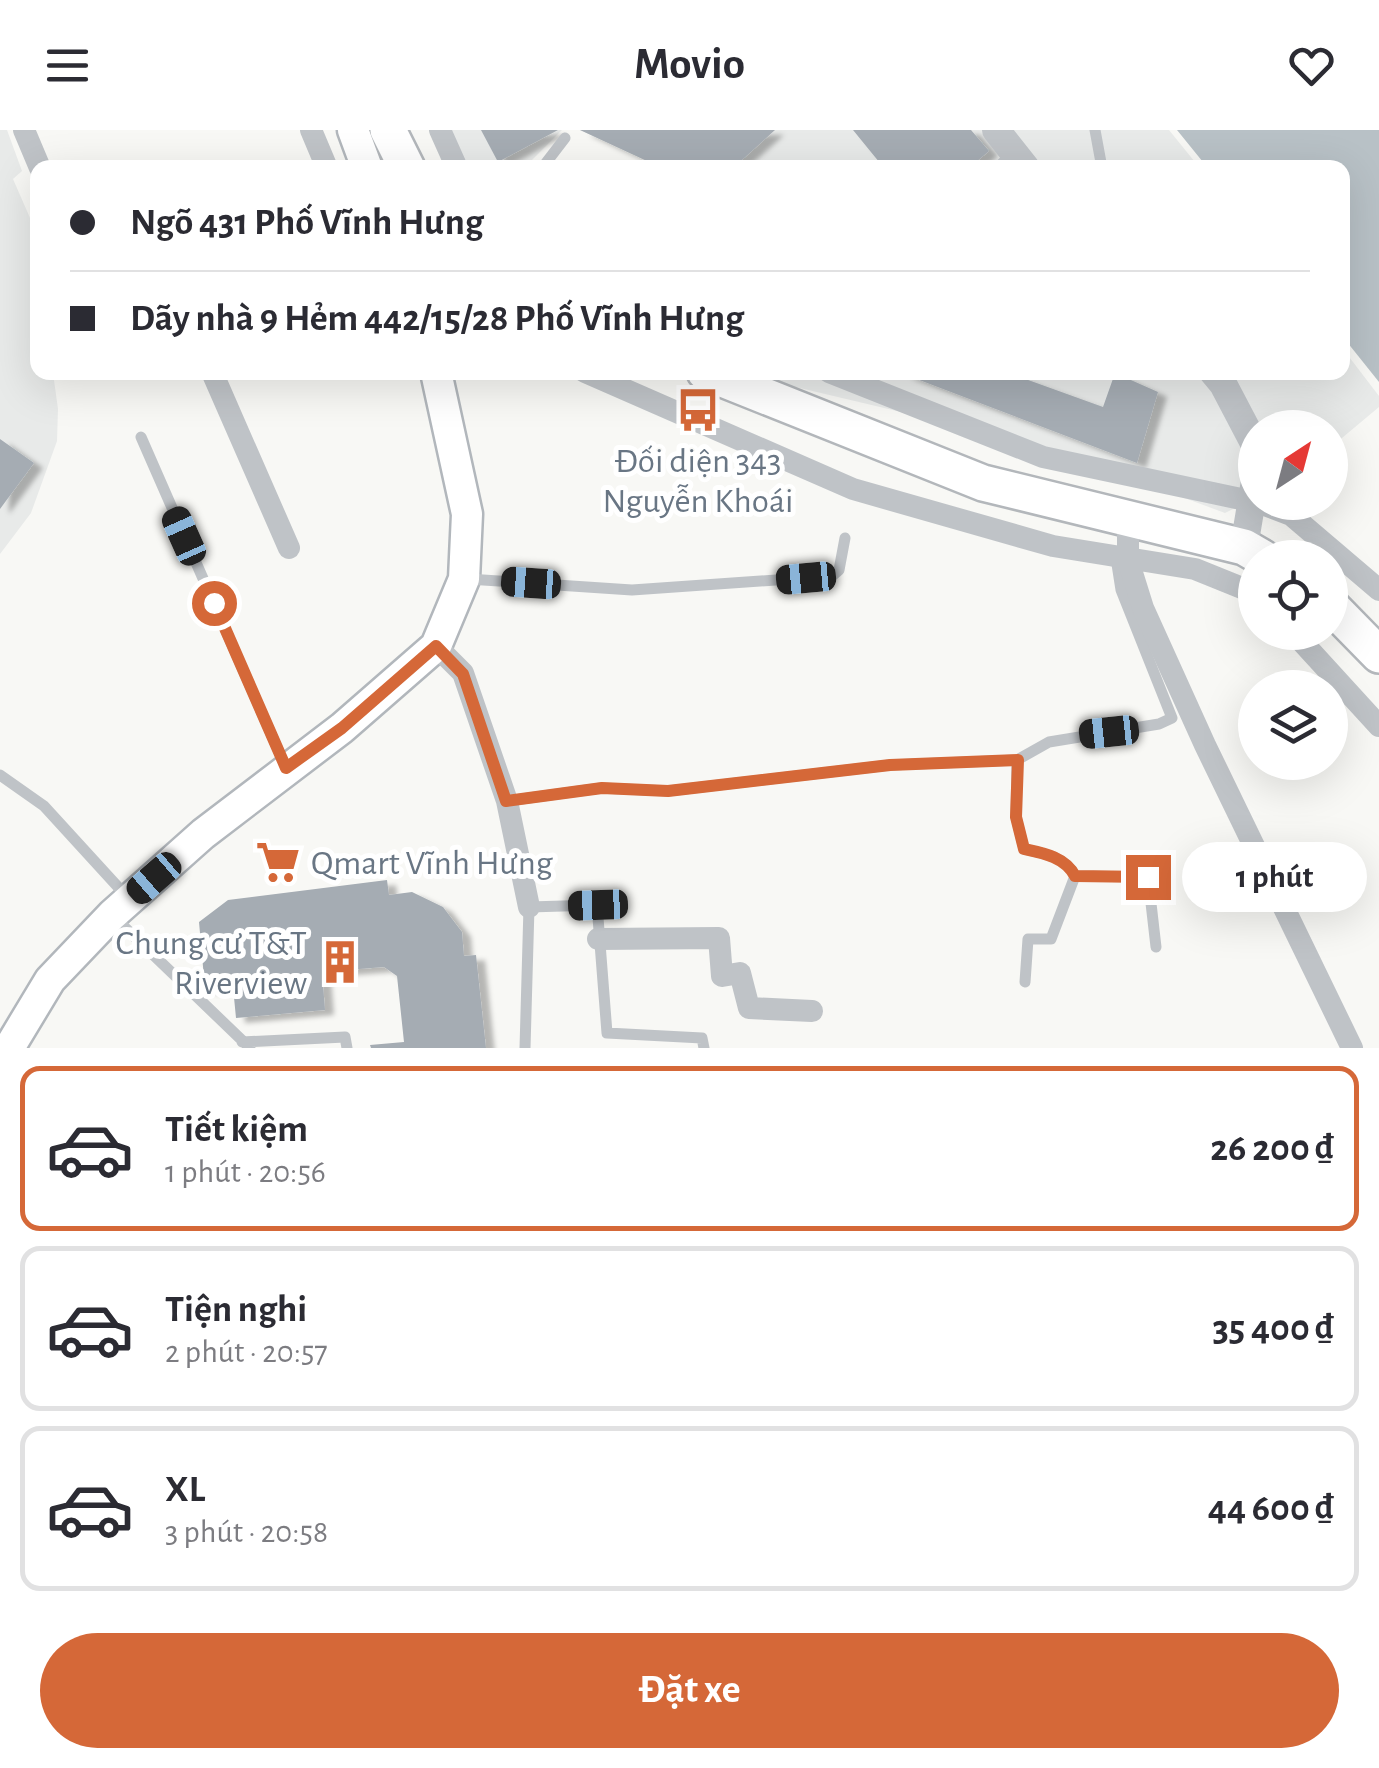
<!DOCTYPE html>
<html lang="vi">
<meta charset="utf-8">
<style>
:root{--surface:#fff;--page:#f2f2f3;--text:#2b2b33;--muted:#7c7c81;--line:#e1e1e2;--accent:#d56838}
body{margin:0;font-family:"Alegreya Sans",sans-serif;background:var(--page);color:var(--text);height:100vh;display:flex;flex-direction:column;font-size:38px;white-space:nowrap}
*{box-sizing:border-box;margin:0}
p{font-size:32px;color:var(--muted)}
.icon{flex:none;width:55px;height:55px;fill:none;stroke:currentColor;stroke-width:2;stroke-linecap:round;stroke-linejoin:round}
.map{position:relative;height:918px;overflow:hidden}
.drawer{display:flex;flex-direction:column;background:var(--surface);flex:1}
.drawer>*{flex:none}
.top-card{position:absolute;left:30px;top:30px;width:1320px;height:220px;border-radius:20px;box-shadow:0 10px 40px #0002;display:grid;align-content:center;height:220px;padding:0 40px;background:var(--surface)}
.needle{width:65px;rotate:36deg}
.buttons{position:absolute;left:1238px;top:280px;display:grid;gap:20px}
.buttons a{display:grid;place-items:center;width:110px;height:110px;border-radius:50%;background:var(--surface);box-shadow:0 10px 40px #0002;font-size:50px}
.end{position:absolute;width:45px;height:45px;margin:-22px;border:12px solid #d56838;background:#fff;box-shadow:0 0 0 5px #fff}
.from{border-radius:50%}
.bubble{position:absolute;height:70px;border-radius:35px;background:var(--surface);box-shadow:0 10px 40px #0002;font-size:32px;font-weight:600;line-height:70px;text-align:center}
.car{position:absolute;width:30px;height:60px;margin:-30px -15px;border-radius:12px;box-shadow:0 0 8px 2px #0007;background:linear-gradient(#222 24%,#8ab4d8 0 40%,#222 0 76%,#8ab4d8 0 86%,#222 0)}
.top-card b{display:flex;align-items:center;gap:35px;height:95px;font-size:38px}
.top-card b+b{border-top:2px solid var(--line)}
.top-card i{width:25px;height:25px;background:var(--text)}
ul{padding:18px 0 0;list-style:none}
li{display:flex;align-items:center;gap:30px;height:165px;margin:0 20px 15px;padding:0 20px;border:5px solid var(--line);border-radius:20px}
li div{flex:1}
li b{display:block;font-size:38px}
li em{font-style:normal;font-weight:600}
li.active{border-color:var(--accent)}
li>.icon{width:90px;height:90px;stroke-width:1.5}
.button{display:flex;gap:20px;margin-top:auto;padding:20px 40px}
.button a{flex:1;height:115px;border-radius:60px;background:var(--accent);color:#fff;font-size:40px;font-weight:600;line-height:115px;text-align:center}
header{display:flex;justify-content:space-between;align-items:center;height:130px;padding:0 40px;background:var(--surface);font-size:45px;font-weight:600}
.map>svg:first-child{display:block}
.built{fill:#e8eae9}
.water{fill:#b8c1c6}
.building{fill:#a5acb3;filter:url(#shadow)}
.lines{fill:none;stroke-linecap:round;stroke-linejoin:round}
.secondary-casing{stroke:#b2b7bc;stroke-width:35}
.primary-casing{stroke:#b3b7bb;stroke-width:40}
.service{stroke:#bfc3c7;stroke-width:11}
.minor{stroke:#bfc3c7;stroke-width:22}
.tertiary{stroke:#bfc3c7;stroke-width:28}
.secondary{stroke:#fff;stroke-width:30}
.primary{stroke:#fff;stroke-width:35}
.route{stroke:#d56838;stroke-width:12}
.labels{text-anchor:middle;stroke-width:10;stroke-linejoin:round;paint-order:stroke}
.poi-label{font-size:35px;fill:#697684;stroke:#fff}
</style>
<header><svg class="icon" aria-label="menu" viewBox="0 0 24 24"><path d="M4 6h16M4 12h16M4 18h16"/></svg>Movio<svg class="icon" aria-label="heart" viewBox="0 0 24 24"><path d="M12 20l-8-8c-3-5 5-10 8-4 3-6 11-1 8 4z"/></svg></header>
<div class="map">
<svg width="1379" height="918" viewBox="0 0 1379 918">
<defs>
<filter id="shadow"><feDropShadow dx="9" dy="5" stdDeviation="2.5" flood-color="#0004"/></filter>
</defs>
<rect width="100%" height="100%" fill="#f8f8f5"/>
<path class="built" d="M0 0H7L22 41 13 49 37 104 38 242 53 243 58 279 57 311 31 383 0 424Z
M440 0H562L524 38 457 37Z
M580 0H1169L1199 37H662Z
M1343 219 1379 266V277L1330 318V298H1255V368L1225 383 1044 316 737 243 1342 242Z"/>
<path class="water" d="M1177 0H1379V252L1343 207 1342 38 1207 37Z"/>
<path class="building" d="M481 0H558L498 32Z
M580 0H775L733 38H662Z
M853 0H971L989 21 969 38H884Z
M1006 242 1103 277 1115 243 1158 262 1137 333 901 243Z
M0 309 34 333 0 379Z
M387 750 389 765 412 762 443 777 462 802 464 826 476 825 486 918H371L370 915 404 912 397 846 384 837 322 842 325 880 236 888 233 857 205 859 199 792 228 770Z"/>
<g class="lines">
<g class="secondary-casing">
<path id="secondary" d="M353 0 367 38
M9 918 50 850 112 785 203 704 342 598 436 516 464 449 467 384 436 242"/>
</g>
<g class="primary-casing">
<path id="primary" d="M388 0 407 38
M705 242 983 353 1244 417 1263 428
M1330 475 1379 525"/>
</g>
<path class="service" d="M1095 0 1102 38
M542 38 565 8
M997 38 1014 22
M141 307 286 638
M468 449 632 460 832 446 839 440 845 408
M1017 630 1016 687 1024 719C1043 723 1066 727 1075 746L1051 809H1028L1025 852
M0 645 44 676 129 769
M507 671 601 658 668 661 890 635 1017 630 1049 612 1159 594 1172 588 1121 460 1116 428
M1075 746 1148 747 1156 817
M115 788 250 918
M242 912 345 907 347 918
M525 918 529 777 597 775 607 903 702 908 704 918"/>
<path class="minor" d="M24 0 40 38
M311 0 327 38
M440 0 457 38
M212 242 289 418
M585 242 853 359 1053 416 1195 439 1247 460 1255 466
M829 242 1043 327 1255 372
M1257 372 1291 385 1379 460
M1128 391V430L1143 478 1205 615 1352 918
M1293 502 1379 596
M436 516 463 543 507 671 529 777
M598 809 719 808 722 846 740 843 749 878 812 881"/>
<path class="tertiary" d="M996 0 1026 38
M1213 242 1223 254 1255 315
M1244 417 1255 351"/>
<use href="#secondary" class="secondary"/>
<use href="#primary" class="primary"/>
</g>
<g class="lines">
<path class="route" d="M214 473 286 638 342 598 436 516 463 544 506 671 602 658 668 661 890 635 1018 630 1016 687 1024 719C1043 723 1065 727 1075 746L1148 747"/>
</g>
<defs>
<g id="bus-bare" transform="scale(3.45)"><path d="M-5-6H5V4H4V6H2V4H-2V6H-4V4H-5ZM-3.5-4V0h7V-4ZM-3.5 1.2v1.5H-2V1.2ZM2 1.2v1.5H3.5V1.2Z" fill="#d56838" stroke="#fff" stroke-width="2.5" paint-order="stroke"/></g>
<g id="supermarket-bare" transform="scale(3.45)"><path d="M-6-5.5h2.5l.6 2H6L4.5 2H-2.5L-4.4-4H-6ZM-1.5 3.2a1.3 1.3 0 1 0 .1 0ZM3 3.2a1.3 1.3 0 1 0 .1 0Z" fill="#d56838" stroke="#fff" stroke-width="2.5" paint-order="stroke"/></g>
<g id="building-bare" transform="scale(3.45)"><path d="M-4-6H4V6H1V3H-1V6H-4ZM-2.5-4.3h1.7v1.8h-1.7ZM.8-4.3h1.7v1.8H.8ZM-2.5-1h1.7V.8h-1.7ZM.8-1h1.7V.8H.8Z" fill="#d56838" stroke="#fff" stroke-width="2.5" paint-order="stroke"/></g>
</defs>
<g fill-rule="evenodd">
<use href="#bus-bare" x="698" y="280"/>
<use href="#supermarket-bare" x="278" y="732"/>
<use href="#building-bare" x="340" y="832"/>
</g>
<g class="labels">
<g class="poi-label">
<text x="698" y="342">Đối diện 343<tspan x="698" dy="40">Nguyễn Khoái</tspan></text>
<text x="311" y="744" text-anchor="start">Qmart Vĩnh Hưng</text>
<text x="307" y="824" text-anchor="end">Chung cư T&amp;T<tspan x="307" dy="40">Riverview</tspan></text>
</g>
</g>
</svg>
<div class="buttons">
<a><svg class="needle" viewBox="-14 -14 28 28"><path d="M0-13l5 13h-10z" fill="#e53935"/><path d="M0 13l5-13h-10z" fill="#7c7c81"/></svg></a>
<a><svg class="icon" aria-label="locate" viewBox="0 0 24 24"><circle cx="12" cy="12" r="6"/><path d="M12 2v4M12 18v4M2 12h4M18 12h4"/></svg></a>
<a><svg class="icon" aria-label="layers" viewBox="0 0 24 24"><path d="M12 4l9 5-9 5-9-5zM3 14l9 5 9-5"/></svg></a>
</div>
<i class="end from" style="left:214px;top:473px"></i>
<i class="end" style="left:1148px;top:747px"></i>
<div class="bubble" style="left:1182px;top:712px;width:185px">1 phút</div>
<i class="car" style="left:184px;top:406px;rotate:336deg"></i>
<i class="car" style="left:806px;top:448px;rotate:265deg"></i>
<i class="car" style="left:531px;top:453px;rotate:274deg"></i>
<i class="car" style="left:1109px;top:602px;rotate:264deg"></i>
<i class="car" style="left:154px;top:748px;rotate:229deg"></i>
<i class="car" style="left:598px;top:775px;rotate:268deg"></i>
<div class="top-card">
<b><i class="from"></i>Ngõ 431 Phố Vĩnh Hưng</b>
<b><i></i>Dãy nhà 9 Hẻm 442/15/28 Phố Vĩnh Hưng</b>
</div>
</div>
<section class="drawer">
<ul>
<li class="active"><svg class="icon" aria-label="car" viewBox="0 0 24 24"><path d="M5 17H2v-5l4-1 3-4h7l3 4 3 1v5h-3M9 17h6M6 11h13"/><circle cx="7" cy="17" r="2"/><circle cx="17" cy="17" r="2"/></svg><div><b>Tiết kiệm</b><p>1 phút · 20:56</p></div><em>26 200 ₫</em></li>
<li><svg class="icon" aria-label="car" viewBox="0 0 24 24"><path d="M5 17H2v-5l4-1 3-4h7l3 4 3 1v5h-3M9 17h6M6 11h13"/><circle cx="7" cy="17" r="2"/><circle cx="17" cy="17" r="2"/></svg><div><b>Tiện nghi</b><p>2 phút · 20:57</p></div><em>35 400 ₫</em></li>
<li><svg class="icon" aria-label="car" viewBox="0 0 24 24"><path d="M5 17H2v-5l4-1 3-4h7l3 4 3 1v5h-3M9 17h6M6 11h13"/><circle cx="7" cy="17" r="2"/><circle cx="17" cy="17" r="2"/></svg><div><b>XL</b><p>3 phút · 20:58</p></div><em>44 600 ₫</em></li>
</ul>
<div class="button"><a>Đặt xe</a></div>
</section>
